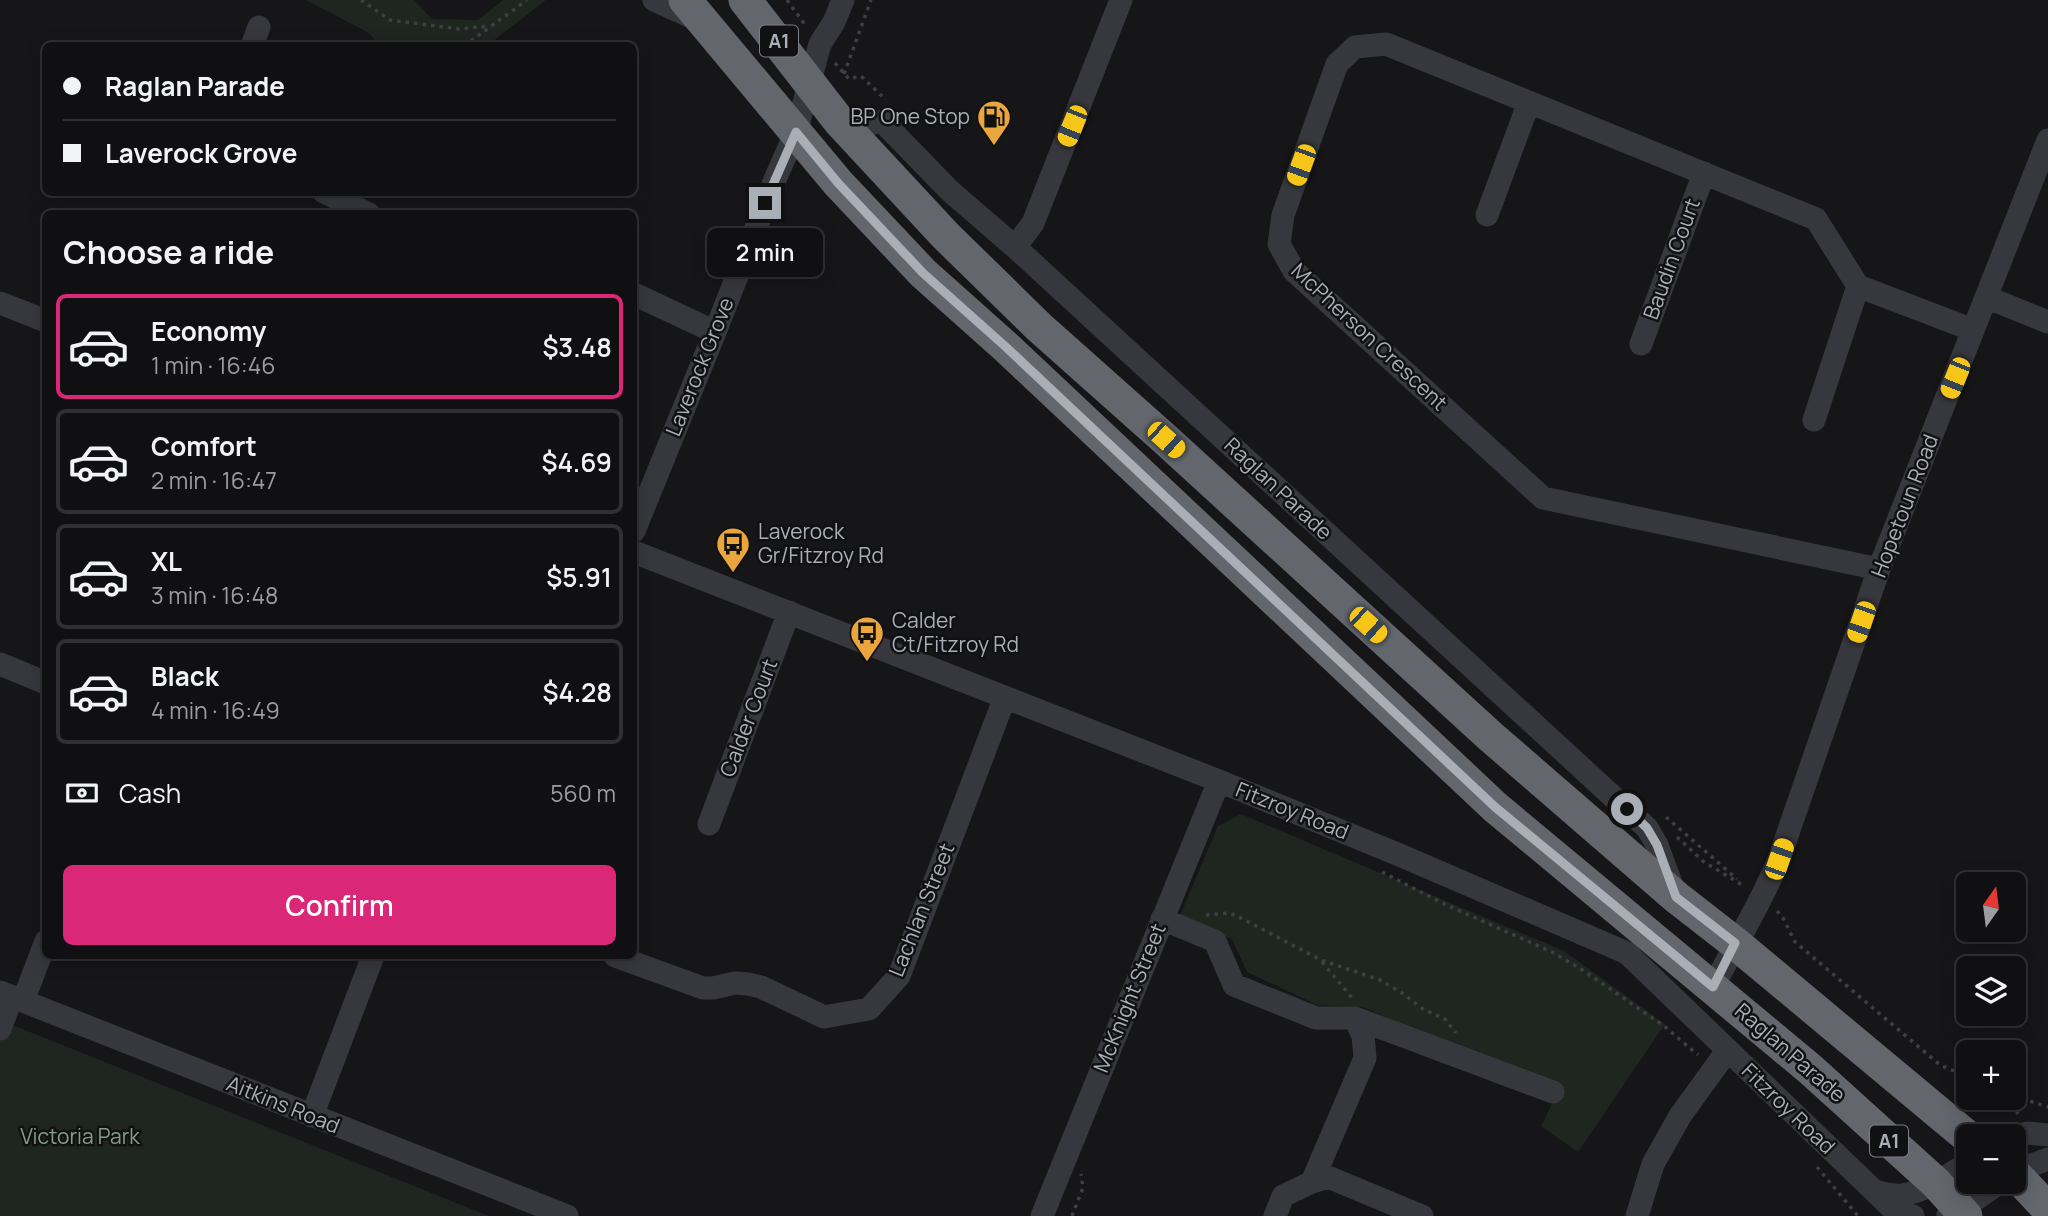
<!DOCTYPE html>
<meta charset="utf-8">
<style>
:root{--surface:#101012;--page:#19191b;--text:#f1f3f6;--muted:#9c9d9f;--line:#303032;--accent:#db2777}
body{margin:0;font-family:Manrope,sans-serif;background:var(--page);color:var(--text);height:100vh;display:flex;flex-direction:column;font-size:26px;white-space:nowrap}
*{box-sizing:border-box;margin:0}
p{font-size:23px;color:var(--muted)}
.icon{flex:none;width:38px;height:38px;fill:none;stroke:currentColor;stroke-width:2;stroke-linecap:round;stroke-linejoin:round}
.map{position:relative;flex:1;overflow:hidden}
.details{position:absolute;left:42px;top:210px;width:595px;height:749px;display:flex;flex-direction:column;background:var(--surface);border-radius:10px;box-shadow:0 4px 18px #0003,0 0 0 2px var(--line)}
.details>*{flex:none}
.hud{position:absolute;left:42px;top:42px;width:595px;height:154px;border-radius:10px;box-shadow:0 4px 18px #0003,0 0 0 2px var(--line);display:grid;align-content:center;height:154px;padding:0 21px;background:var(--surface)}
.needle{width:46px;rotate:14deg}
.buttons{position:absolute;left:1956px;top:872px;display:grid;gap:14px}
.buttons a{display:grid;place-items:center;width:70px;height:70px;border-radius:10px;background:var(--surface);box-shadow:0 4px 18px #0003,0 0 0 2px var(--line);font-size:35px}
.end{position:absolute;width:32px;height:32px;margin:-16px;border:9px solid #a9aeb7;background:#111;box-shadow:0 0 0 4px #111}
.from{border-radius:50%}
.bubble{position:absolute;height:49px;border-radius:10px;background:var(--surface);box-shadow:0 4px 18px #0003,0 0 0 2px var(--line);font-size:23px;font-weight:600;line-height:49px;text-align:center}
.car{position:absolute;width:21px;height:42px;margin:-21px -10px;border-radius:9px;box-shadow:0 0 5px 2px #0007;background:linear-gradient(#f5c518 24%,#345 0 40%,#f5c518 0 76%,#345 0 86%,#f5c518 0)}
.hud b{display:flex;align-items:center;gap:24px;height:66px;font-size:26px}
.hud b+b{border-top:2px solid var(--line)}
.hud i{width:18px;height:18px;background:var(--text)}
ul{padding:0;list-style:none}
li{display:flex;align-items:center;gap:21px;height:105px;margin:0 14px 10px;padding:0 7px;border:4px solid var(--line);border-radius:10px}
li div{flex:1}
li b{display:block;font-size:26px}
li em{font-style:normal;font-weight:600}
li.current{border-color:var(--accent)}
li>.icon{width:63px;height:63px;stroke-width:1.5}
h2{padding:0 21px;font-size:32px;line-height:84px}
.pay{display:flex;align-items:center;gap:18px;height:77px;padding:0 21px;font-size:26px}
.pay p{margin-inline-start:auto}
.cta{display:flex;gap:14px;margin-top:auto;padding:14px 21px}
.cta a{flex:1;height:80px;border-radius:10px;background:var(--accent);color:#fff;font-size:28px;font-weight:600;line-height:80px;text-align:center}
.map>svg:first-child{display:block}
.green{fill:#1e261f}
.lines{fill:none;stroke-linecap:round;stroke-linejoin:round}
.path{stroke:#3d3f44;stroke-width:3.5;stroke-dasharray:3.5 5;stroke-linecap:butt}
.minor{stroke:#37383d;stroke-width:23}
.highway{stroke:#63676d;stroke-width:33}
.route{stroke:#a9aeb7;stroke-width:9}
.labels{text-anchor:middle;stroke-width:5;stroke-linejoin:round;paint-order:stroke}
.shield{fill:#111113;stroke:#7b7f86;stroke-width:2}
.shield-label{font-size:19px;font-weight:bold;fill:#a9aeb7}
.poi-label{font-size:21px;fill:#a9aeb7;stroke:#111113;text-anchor:start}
.street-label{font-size:21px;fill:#a9aeb7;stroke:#111113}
.park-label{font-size:21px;fill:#80a181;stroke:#111113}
</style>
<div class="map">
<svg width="2048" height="1216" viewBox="0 0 2048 1216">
<rect width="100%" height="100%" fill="#161618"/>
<path class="green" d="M306 0H414L432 19 478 20 503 0H546L488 45 380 46 369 33Z
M1241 814 1564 951 1665 1024 1578 1152 1541 1126 1560 1088 1448 1044 1363 1007 1317 1005 1247 972 1232 939 1179 918 1218 826Z
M0 1020 489 1216H0Z"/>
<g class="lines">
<path class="path" d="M361 0 390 20 459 29 489 26
M787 0 806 26
M464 46 527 0
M835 63 849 79 861 76 886 100
M844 74 871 0
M1666 817 1737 879
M1677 837 1704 862 1744 886
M1382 872 1442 903 1552 952 1584 971 1664 1026 1698 1055
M1777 911 1783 918 1795 942 1940 1065 1969 1077
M1206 915 1229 913 1237 916 1321 960 1380 980 1402 993 1423 1009 1445 1019 1456 1033
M1322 962 1353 999
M2014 1096 2048 1107
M2008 1097 2018 1114
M1817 1167 1858 1216
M1072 1216 1083 1188 1081 1174"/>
<path class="minor" d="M654 0 698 20
M252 46 259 27
M848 130 882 121 950 191 1015 247 1647 828 1657 845 1675 894
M324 192 369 214
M1487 215 1529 102
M1015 247 1033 223 1121 0
M634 294 715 332
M1986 297 2048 322
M0 303 46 321
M1641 344 1704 173
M1814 420 1858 286
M634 531 715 332 776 177 796 132 820 44 834 22 843 0
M634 552 1219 781 1402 856 1627 953 1894 1210 1913 1216
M1879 569 1543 498 1294 271 1279 244 1283 215 1337 64 1355 47 1386 44 1816 219 1858 286 1973 330
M0 664 46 683
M709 824 789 612
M1162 919 1215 941 1234 985 1316 1018H1355L1553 1092
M615 956 703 988H713L735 983 748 984 761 987 824 1017 869 1009 899 976 1005 697
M1713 987C1735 944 1761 904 1779 859L1879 569 2048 140
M0 992 567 1216
M23 1001 46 941
M0 1029 12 997
M312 1116 373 956
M2014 1136 2028 1133 2048 1135
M2014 1172 2048 1159
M1312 1182 1365 1058 1363 1036 1355 1018
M1874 1191C1883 1193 1892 1196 1902 1195 1925 1192 1950 1174 1969 1162
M1948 1215 1960 1210 2002 1181
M1042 1216 1219 781
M1275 1216 1283 1196 1312 1182 1328 1177 1422 1216
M1637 1216 1653 1164 1680 1116 1727 1051"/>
<path class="highway" d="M685 0 838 183 923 273 1007 348 1495 807 1810 1069 1936 1183 1966 1216
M745 0 839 121 945 235 1039 327 1166 440 1490 736 1676 897 1735 943 1969 1138
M2014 1173 2048 1209"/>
</g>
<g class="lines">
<path class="route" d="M765 203 796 132 838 183 923 273 1007 348 1495 807 1713 987 1735 943 1676 897 1657 845 1647 828 1627 809"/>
</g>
<defs>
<g id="fuel-pin" transform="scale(1.75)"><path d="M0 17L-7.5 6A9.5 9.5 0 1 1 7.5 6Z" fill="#eaa63c" stroke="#111113"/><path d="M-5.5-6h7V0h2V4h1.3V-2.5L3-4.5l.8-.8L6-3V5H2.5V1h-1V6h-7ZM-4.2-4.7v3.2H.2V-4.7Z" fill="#111"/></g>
<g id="bus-pin" transform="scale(1.75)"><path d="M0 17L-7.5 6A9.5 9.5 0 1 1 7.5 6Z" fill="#eaa63c" stroke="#111113"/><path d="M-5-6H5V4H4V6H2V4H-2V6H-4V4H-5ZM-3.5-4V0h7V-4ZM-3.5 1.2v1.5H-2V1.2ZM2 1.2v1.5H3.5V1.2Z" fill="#111"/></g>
</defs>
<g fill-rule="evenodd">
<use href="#fuel-pin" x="994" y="117"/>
<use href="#bus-pin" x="733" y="544"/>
<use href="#bus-pin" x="867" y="633"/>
</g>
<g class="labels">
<g class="shield">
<rect x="760" y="25.5" width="38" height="31" rx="5"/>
<rect x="1870" y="1125.5" width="38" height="31" rx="5"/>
</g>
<g class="shield-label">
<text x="779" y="48">A1</text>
<text x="1889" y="1148">A1</text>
</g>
<g class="poi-label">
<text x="970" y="124" text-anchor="end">BP One Stop</text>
<text x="758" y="539">Laverock<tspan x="758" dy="24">Gr/Fitzroy Rd</tspan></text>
<text x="892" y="628">Calder<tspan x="892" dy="24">Ct/Fitzroy Rd</tspan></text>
</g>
<g class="street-label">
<text transform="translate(1672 259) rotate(-70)" y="7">Baudin Court</text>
<text transform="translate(1369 337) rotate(43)" y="7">McPherson Crescent</text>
<text transform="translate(700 367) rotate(-68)" y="7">Laverock Grove</text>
<text transform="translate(1278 489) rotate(43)" y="7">Raglan Parade</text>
<text transform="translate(1905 506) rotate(-69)" y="7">Hopetoun Road</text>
<text transform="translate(749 718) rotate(-69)" y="7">Calder Court</text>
<text transform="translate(1292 811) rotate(22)" y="7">Fitzroy Road</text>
<text transform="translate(922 910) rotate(-68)" y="7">Lachlan Street</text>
<text transform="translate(1130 998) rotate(-68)" y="7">McKnight Street</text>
<text transform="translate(1790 1053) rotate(41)" y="7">Raglan Parade</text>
<text transform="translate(283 1105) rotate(22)" y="7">Aitkins Road</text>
<text transform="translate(1788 1109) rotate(44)" y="7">Fitzroy Road</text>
</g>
<g class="park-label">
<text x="80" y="1144">Victoria Park</text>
</g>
</g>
</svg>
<div class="buttons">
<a><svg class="needle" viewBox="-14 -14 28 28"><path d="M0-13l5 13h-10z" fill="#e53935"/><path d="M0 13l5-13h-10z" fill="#9c9d9f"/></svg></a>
<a><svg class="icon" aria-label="layers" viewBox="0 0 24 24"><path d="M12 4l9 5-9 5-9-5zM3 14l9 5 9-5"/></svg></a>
<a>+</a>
<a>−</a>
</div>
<i class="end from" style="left:1627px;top:809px"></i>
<i class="end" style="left:765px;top:203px"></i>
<div class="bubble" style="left:707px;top:228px;width:116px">2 min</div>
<i class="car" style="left:1072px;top:126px;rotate:202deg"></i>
<i class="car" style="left:1301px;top:165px;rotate:200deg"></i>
<i class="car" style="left:1955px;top:378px;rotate:202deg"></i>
<i class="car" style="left:1166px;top:440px;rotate:132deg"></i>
<i class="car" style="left:1861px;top:622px;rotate:199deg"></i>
<i class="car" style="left:1368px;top:625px;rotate:132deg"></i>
<i class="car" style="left:1779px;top:859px;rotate:19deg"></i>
<div class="hud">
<b><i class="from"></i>Raglan Parade</b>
<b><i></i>Laverock Grove</b>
</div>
<section class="details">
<h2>Choose a ride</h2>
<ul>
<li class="current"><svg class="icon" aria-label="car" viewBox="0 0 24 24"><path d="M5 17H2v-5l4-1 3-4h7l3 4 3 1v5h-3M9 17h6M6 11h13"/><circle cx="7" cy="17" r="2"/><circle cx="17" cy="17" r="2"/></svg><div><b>Economy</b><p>1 min · 16:46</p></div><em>$3.48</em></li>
<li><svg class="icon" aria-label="car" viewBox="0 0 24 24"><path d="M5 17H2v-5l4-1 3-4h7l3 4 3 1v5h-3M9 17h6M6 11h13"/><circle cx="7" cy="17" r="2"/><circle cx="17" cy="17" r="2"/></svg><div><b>Comfort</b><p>2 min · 16:47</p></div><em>$4.69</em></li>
<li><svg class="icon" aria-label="car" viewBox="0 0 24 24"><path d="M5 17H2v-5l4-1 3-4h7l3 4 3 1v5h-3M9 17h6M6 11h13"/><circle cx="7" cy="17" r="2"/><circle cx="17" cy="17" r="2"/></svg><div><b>XL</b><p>3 min · 16:48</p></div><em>$5.91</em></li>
<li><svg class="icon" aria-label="car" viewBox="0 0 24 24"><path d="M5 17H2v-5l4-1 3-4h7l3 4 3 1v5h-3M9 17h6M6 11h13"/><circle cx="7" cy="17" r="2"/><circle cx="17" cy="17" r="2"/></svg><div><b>Black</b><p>4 min · 16:49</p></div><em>$4.28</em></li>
</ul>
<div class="pay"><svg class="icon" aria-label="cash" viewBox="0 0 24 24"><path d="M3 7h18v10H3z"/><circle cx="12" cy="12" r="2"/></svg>Cash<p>560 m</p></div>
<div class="cta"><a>Confirm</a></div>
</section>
</div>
